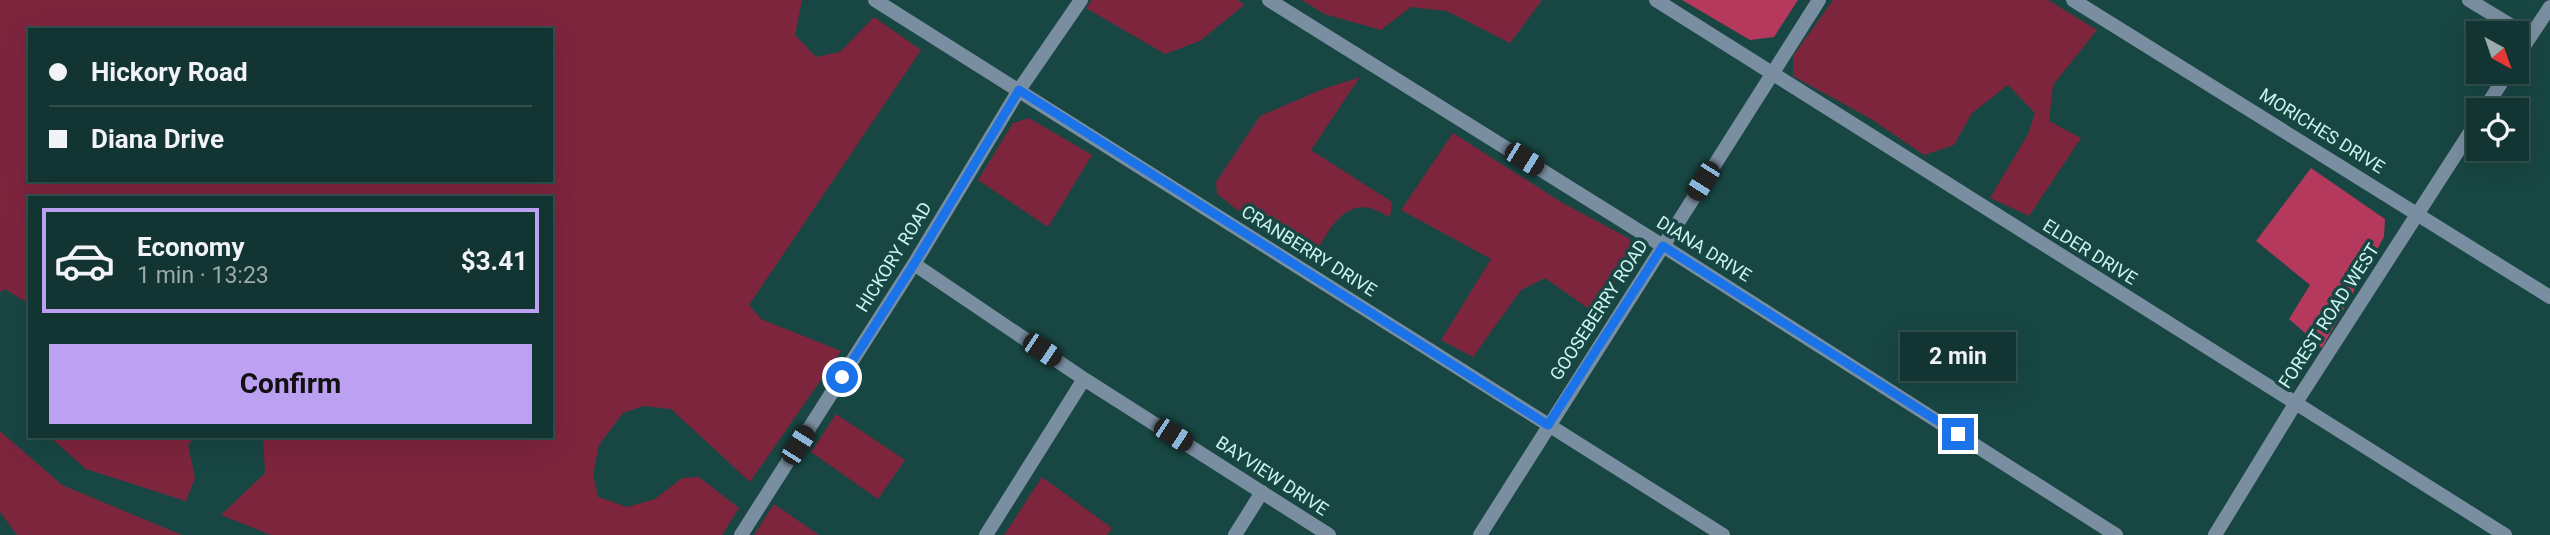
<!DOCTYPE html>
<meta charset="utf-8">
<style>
:root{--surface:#123432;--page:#1f3f3e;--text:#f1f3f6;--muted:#9caaac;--line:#314f4d;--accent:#bca0f2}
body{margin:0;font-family:Roboto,sans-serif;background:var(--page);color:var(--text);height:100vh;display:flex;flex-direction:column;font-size:26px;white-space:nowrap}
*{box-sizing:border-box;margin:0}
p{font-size:23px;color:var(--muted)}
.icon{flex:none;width:38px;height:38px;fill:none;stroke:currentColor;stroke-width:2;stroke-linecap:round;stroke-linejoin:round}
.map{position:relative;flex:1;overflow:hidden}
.details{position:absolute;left:28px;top:196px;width:525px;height:242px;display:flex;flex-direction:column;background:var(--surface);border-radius:0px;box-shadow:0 7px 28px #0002,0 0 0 2px var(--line)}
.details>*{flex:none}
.top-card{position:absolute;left:28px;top:28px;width:525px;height:154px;border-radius:0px;box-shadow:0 7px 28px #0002,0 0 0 2px var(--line);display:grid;align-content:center;height:154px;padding:0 21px;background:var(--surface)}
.needle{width:46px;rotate:140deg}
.tools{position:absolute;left:2466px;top:21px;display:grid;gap:14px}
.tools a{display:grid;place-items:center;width:63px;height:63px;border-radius:0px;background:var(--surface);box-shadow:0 7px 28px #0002,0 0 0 2px var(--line);font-size:35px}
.end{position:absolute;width:32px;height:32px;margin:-16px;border:9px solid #1a73e8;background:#fff;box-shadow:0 0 0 4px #fff}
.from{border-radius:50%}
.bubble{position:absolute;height:49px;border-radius:0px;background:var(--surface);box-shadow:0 7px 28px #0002,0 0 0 2px var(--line);font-size:23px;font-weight:700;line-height:49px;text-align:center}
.car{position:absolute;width:21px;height:42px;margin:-21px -10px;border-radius:9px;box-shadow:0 0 5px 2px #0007;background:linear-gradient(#222 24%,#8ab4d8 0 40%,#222 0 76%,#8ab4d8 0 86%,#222 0)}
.top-card b{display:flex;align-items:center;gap:24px;height:66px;font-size:26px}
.top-card b+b{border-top:2px solid var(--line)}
.top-card i{width:18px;height:18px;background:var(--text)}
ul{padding:12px 0 0;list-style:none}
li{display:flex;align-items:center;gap:21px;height:105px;margin:0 14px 10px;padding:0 7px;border:4px solid transparent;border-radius:0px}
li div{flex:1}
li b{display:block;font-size:26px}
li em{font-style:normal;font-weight:700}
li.current{border-color:var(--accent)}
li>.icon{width:63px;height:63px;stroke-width:1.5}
.button{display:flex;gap:14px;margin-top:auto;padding:14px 21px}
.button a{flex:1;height:80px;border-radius:0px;background:var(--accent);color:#111;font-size:28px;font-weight:700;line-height:80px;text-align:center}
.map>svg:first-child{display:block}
.green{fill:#7e253e;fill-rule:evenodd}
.forest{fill:#b4395c}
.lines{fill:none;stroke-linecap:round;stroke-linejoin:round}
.minor{stroke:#7a8ea2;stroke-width:14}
.route{stroke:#1a73e8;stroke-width:9}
.labels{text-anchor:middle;stroke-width:7;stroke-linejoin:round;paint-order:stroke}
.street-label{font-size:18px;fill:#cdf5f0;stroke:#184642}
</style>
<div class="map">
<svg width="2550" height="535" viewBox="0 0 2550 535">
<rect width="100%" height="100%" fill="#184642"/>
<path class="green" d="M0 0H802L795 35 816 57 840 52 874 17 921 50 749 305 761 319 841 351 750 482 671 409 643 406 623 413 599 445 593 475 598 497 627 507 655 499 682 478 699 477 739 508 722 535H271L221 515 265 473 263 436H551V198H30V305L5 289 0 292ZM30 30H551V180H30Z
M1092 0H1238L1244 5 1200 41 1165 54 1086 8Z
M1302 0H1542L1510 43 1447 11 1411 7 1381 30 1324 14Z
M1833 0H2048L2097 30 2053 85 2049 121 2081 138 2029 216 1990 198 2028 134 2035 113 2008 85 1972 113 1954 145 1924 155 1871 119 1793 76V56Z
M1360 77 1311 150 1392 202 1390 217C1383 214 1376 209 1369 208 1341 201 1323 239 1314 258L1282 245 1217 194 1216 182 1260 116 1323 89Z
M1029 118 1092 155 1048 227 978 180 1013 123Z
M1453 133 1561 202 1630 239 1633 255 1621 275 1592 311 1545 278 1521 290 1473 357 1441 340 1491 259 1401 210Z
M836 414 905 460 878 499 811 452Z
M0 431 62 485 182 535H17L0 512Z
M49 436H195L188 445 195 478 186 501 86 469Z
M1042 477 1112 528 1107 535H1004Z
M774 504 819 535H754Z"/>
<path class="forest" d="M1682 0H1798L1774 37 1750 40Z
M2311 168 2385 219 2384 237 2322 348 2289 319 2310 285 2256 241Z"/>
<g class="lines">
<path class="minor" d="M875 0 1723 535
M1269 0 1663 246 2116 535
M1656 0 2505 535
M2073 0 2550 297
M2469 0 2530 37
M2516 58 2550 7
M2484 110 2508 72
M914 264 1084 379 1329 535
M741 535 914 264 1019 90 1081 0
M986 535 1084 379
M1235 535 1262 492
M1480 535 1819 0
M2215 535 2295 404 2478 120"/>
</g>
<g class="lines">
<path class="route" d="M842 377 914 264 1019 90 1548 425 1663 246 1958 434"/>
</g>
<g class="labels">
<g class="street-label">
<text transform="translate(2322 131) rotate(32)" y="6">MORICHES DRIVE</text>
<text transform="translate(1704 249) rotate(32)" y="6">DIANA DRIVE</text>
<text transform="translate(1309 251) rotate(32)" y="6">CRANBERRY DRIVE</text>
<text transform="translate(2090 252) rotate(32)" y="6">ELDER DRIVE</text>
<text transform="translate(894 257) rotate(-58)" y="6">HICKORY ROAD</text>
<text transform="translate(1599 310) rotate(-57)" y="6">GOOSEBERRY ROAD</text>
<text transform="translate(2329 316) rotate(-57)" y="6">FOREST ROAD WEST</text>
<text transform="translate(1272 476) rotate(33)" y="6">BAYVIEW DRIVE</text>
</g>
</g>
</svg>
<div class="tools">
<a><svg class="needle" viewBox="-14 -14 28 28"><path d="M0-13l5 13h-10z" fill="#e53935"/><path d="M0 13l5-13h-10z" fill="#9caaac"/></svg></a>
<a><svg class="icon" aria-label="locate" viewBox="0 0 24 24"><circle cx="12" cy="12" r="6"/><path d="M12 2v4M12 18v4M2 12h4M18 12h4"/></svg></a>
</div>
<i class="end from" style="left:842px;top:377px"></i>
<i class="end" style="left:1958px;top:434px"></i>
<div class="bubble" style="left:1900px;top:332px;width:116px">2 min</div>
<i class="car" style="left:1524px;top:159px;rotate:122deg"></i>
<i class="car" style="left:1703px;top:181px;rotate:212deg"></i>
<i class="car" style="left:1042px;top:350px;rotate:124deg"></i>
<i class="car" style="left:1173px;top:435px;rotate:123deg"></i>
<i class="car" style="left:798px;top:445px;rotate:32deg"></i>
<div class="top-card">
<b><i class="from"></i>Hickory Road</b>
<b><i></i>Diana Drive</b>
</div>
<section class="details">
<ul>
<li class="current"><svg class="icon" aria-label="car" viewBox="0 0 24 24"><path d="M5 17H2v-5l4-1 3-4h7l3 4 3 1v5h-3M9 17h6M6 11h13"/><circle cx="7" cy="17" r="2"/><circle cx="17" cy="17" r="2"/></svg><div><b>Economy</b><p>1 min · 13:23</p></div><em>$3.41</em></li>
</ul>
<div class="button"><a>Confirm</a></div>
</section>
</div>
